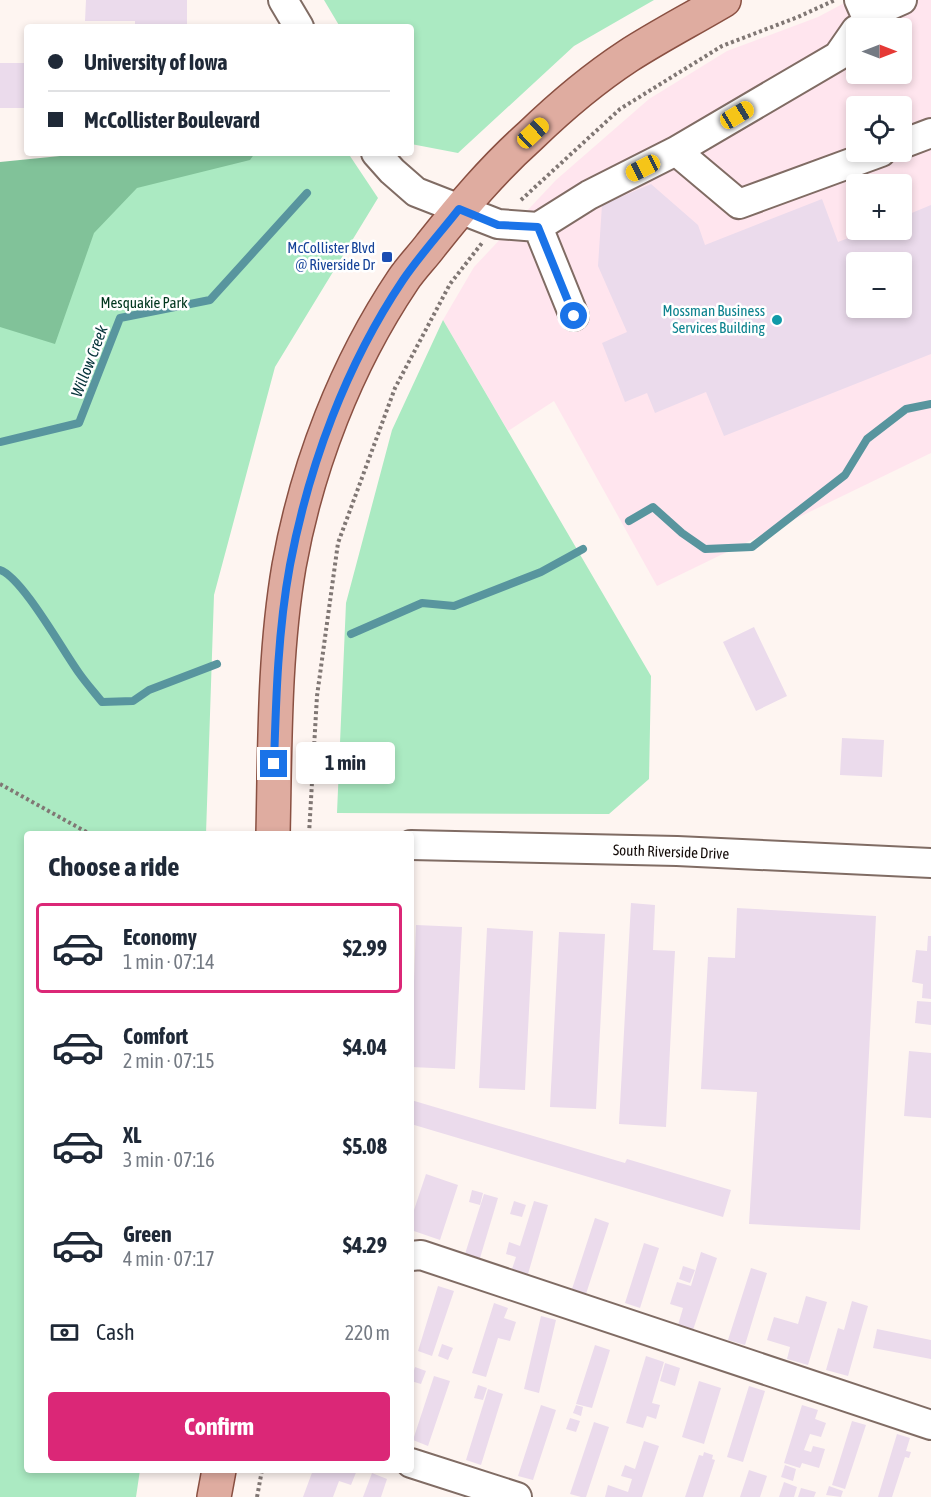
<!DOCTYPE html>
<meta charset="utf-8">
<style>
:root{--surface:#fff;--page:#f6f6f7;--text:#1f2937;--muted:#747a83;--line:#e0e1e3;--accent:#db2777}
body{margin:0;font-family:"Asap Condensed",sans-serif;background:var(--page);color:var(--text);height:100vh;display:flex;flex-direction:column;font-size:22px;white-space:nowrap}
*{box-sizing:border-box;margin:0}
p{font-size:20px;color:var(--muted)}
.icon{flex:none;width:33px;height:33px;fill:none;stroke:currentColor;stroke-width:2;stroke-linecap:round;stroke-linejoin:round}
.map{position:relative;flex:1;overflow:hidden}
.panel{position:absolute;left:24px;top:831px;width:390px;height:642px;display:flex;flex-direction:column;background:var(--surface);border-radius:6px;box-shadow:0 3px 9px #0003}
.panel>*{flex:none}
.hud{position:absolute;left:24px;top:24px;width:390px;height:132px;border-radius:6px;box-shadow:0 3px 9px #0003;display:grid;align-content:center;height:132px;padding:0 24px;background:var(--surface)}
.needle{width:39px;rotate:90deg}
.buttons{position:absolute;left:846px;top:18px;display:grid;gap:12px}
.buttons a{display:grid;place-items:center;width:66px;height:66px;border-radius:6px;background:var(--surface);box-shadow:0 3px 9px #0003;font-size:30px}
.end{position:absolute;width:27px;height:27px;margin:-14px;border:8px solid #1a73e8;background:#fff;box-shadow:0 0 0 3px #fff}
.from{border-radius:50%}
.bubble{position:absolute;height:42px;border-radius:6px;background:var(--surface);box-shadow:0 3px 9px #0003;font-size:20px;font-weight:700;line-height:42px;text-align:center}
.car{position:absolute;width:18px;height:36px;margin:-18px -9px;border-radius:8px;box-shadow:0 0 4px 2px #0007;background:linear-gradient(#f5c518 24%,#345 0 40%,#f5c518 0 76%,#345 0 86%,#f5c518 0)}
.hud b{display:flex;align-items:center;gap:21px;height:57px;font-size:22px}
.hud b+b{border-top:2px solid var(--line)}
.hud i{width:15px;height:15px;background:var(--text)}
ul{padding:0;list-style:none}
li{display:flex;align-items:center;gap:18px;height:90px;margin:0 12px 9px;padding:0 12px;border:3px solid transparent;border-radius:6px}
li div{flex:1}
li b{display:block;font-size:22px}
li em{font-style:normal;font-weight:700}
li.current{border-color:var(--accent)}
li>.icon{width:54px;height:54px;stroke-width:1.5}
h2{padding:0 24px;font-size:27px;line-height:72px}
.pay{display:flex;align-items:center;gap:15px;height:66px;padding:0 24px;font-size:22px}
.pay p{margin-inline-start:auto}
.button{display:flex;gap:12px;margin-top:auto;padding:12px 24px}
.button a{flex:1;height:69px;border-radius:6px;background:var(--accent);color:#fff;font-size:24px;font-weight:700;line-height:69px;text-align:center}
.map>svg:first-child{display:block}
.education{fill:#ffe5ee;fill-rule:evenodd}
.green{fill:#abeac2}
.forest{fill:#81c299}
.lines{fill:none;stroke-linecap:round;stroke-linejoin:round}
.stream{stroke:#58959e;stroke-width:8}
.building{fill:#ebdbec;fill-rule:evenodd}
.minor-casing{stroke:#806c64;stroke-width:32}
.major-casing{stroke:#8a5042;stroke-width:36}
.path{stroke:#807774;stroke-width:4;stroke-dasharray:3 3;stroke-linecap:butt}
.minor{stroke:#fff;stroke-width:28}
.major{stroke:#dfaca0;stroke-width:33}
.route{stroke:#1a73e8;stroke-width:8}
.transit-dot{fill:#1a4fb4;stroke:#fff;stroke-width:2}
.culture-dot{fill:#0f9aa8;stroke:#fff;stroke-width:2}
.labels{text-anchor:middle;stroke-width:5;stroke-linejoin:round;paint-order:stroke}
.transit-label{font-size:15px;fill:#164399;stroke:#fff;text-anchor:end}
.park-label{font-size:15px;fill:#00361d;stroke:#fff}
.culture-label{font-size:15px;fill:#0d838f;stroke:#fff;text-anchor:end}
.street-label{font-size:15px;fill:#140c09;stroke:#fff}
.water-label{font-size:16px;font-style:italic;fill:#06343a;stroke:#fff}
</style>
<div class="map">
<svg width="931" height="1497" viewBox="0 0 931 1497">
<rect width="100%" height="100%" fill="#fef5f1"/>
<path class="education" d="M850 0H931V453L657 586 554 401 508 431 443 320 474 267 556 180 649 99 727 51 818 17ZM856 28H902V74H856ZM856 106H902V152H856ZM856 184H902V230H856ZM856 262H902V308H856Z"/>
<path class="green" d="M324 0H654L574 46 458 153 411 144V27H340Z
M192 153H348L378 198 275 367 214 595 206 834H27V1470H140L136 1497H0V173Z
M443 320 651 676 649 779 609 814 337 813 346 603 392 430Z"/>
<path class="forest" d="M90 153H255L250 160 137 188 94 233 55 344 0 327V162Z"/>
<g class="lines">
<path class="stream" d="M0 442 79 423 120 318 210 300 307 193
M629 521 653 507 682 533 705 549 752 547 845 475 867 439 906 409 931 404
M0 570C22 577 63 651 79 673 86 683 94 692 102 702L133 701 149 690 217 664
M351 634 422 603 454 606 541 572 583 549"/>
</g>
<path class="building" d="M86 0H187V27H135V21H85Z
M0 63H27V108H0Z
M651 184 698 225 705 245 822 199 838 242 869 230H902V217L931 205V354L724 436 706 392 655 413 647 393 625 402 602 343 627 332 598 266 602 205ZM856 262H902V308H856Z
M754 627 787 696 756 711 723 642Z
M842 738 884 740 882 777 840 775Z
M631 903 655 905 653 950 675 951 666 1127 619 1124Z
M737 908 876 916 860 1230 749 1224 757 1092 701 1089 708 957 735 958Z
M416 925 462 927 455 1069 411 1067Z
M487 928 533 931 525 1090 479 1088Z
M559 932 605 934 596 1109 550 1107Z
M928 936H931V999L922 998 923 984 912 982 916 950 927 951Z
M917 1001 931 1002V1025L915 1023Z
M909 1051 931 1053V1118L904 1116Z
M411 1100 625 1163 627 1159 731 1190 723 1217 411 1124Z
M426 1174 458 1185 440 1240 411 1230V1219Z
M472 1190 483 1193 480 1205 469 1202Z
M484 1194 498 1198 480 1258 465 1254Z
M514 1201 526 1205 522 1217 510 1214Z
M534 1201 548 1205 528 1274 512 1269 516 1257 506 1254 509 1242 520 1246Z
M595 1218 609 1223 586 1294 572 1289Z
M644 1243 659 1248 640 1308 625 1303Z
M701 1252 717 1258 693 1330 678 1325 683 1308 670 1304 677 1282 691 1286Z
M683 1266 695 1270 690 1283 679 1279Z
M751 1268 767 1273 745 1345 728 1340Z
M438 1286 454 1291 432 1356 418 1351Z
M806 1296 827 1302 808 1365 787 1359 790 1347 767 1340 774 1317 798 1324Z
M852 1301 868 1306 848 1376 826 1370 838 1328 844 1330Z
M494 1303 508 1308 504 1318 516 1322 510 1341 498 1338 486 1377 472 1373Z
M541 1316 556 1320 539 1393 524 1389Z
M877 1329 931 1340V1359L873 1348Z
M442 1344 453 1348 448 1360 438 1356Z
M595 1345 610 1350 592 1408 576 1404Z
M646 1356 664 1362 652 1403 660 1405 656 1419 647 1416 643 1428 626 1423Z
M665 1363 680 1368 675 1386 660 1381Z
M415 1367 426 1371 421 1384 411 1381Z
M434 1376 450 1381 428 1446 413 1440Z
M699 1381 721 1388 704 1444 682 1437Z
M478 1385 487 1388 483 1400 474 1398Z
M749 1386 765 1391 743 1462 727 1457Z
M488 1389 503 1394 481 1465 466 1460Z
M541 1405 556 1410 533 1480 518 1476Z
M576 1405 583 1407 581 1416 573 1413Z
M802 1405 818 1410 815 1419 826 1423 821 1437 810 1434 804 1450 811 1452 813 1446 825 1449 819 1468 802 1463 800 1468 784 1463Z
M570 1418 580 1421 576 1432 566 1429Z
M852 1421 866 1425 845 1489 832 1485Z
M594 1422 609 1427 586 1497H581L570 1494Z
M897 1434 910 1438 906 1451 911 1452 909 1458 905 1457 892 1497H878Z
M644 1441 659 1446 642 1497H605L608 1485 628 1492 632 1479 621 1476 625 1465 635 1469Z
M704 1452 713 1455 712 1459 715 1460 703 1497H685L699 1455 703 1456Z
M785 1465 796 1469 793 1481 781 1477Z
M313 1470H357L351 1485 339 1481 333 1497H303Z
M749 1470 767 1476 760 1497H740Z
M372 1473 387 1479 381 1497H363Z
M784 1482 797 1487 794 1497H779Z
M829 1486 843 1491 841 1497 826 1495Z
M801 1488 816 1492 814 1497H798Z"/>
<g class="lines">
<g class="minor-casing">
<path id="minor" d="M283 0 299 27
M859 0 866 16 902 0
M902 144 931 133
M676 151 838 56 856 30
M376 153 392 171 416 192 498 224 538 227 589 195 676 151 739 204 881 152
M538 227 574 316
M411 845 677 851 931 863
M411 1256 421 1255 931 1425
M411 1463 517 1497"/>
</g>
<g class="major-casing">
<path id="major" d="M273 834C275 745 274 654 289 566 307 466 346 365 403 280 411 268 422 257 431 245 462 206 493 169 530 136 560 107 593 79 628 56 659 36 692 19 724 0
M214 1497 219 1470"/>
</g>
<path class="path" d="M521 200 620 109 722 46 798 17 835 0
M0 784 90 834
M309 834 317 696 338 543 395 388 450 284 482 243
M257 1497 262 1470"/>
<use href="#minor" class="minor"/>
<use href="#major" class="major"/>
</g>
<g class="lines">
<path class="route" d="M274 764C276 698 278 630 290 565 309 465 346 365 403 280 420 255 441 232 459 209L498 225 538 227 574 316"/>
</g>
<rect class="transit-dot" x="381" y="251" width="12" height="12" rx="3"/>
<circle class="culture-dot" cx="777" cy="320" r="6"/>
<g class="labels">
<g class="transit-label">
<text x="375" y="253">McCollister Blvd<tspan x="375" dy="17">@ Riverside Dr</tspan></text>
</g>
<g class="park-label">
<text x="144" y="308">Mesquakie Park</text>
</g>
<g class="culture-label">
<text x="765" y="316">Mossman Business<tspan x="765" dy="17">Services Building</tspan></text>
</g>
<g class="street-label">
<text transform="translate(671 852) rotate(2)" y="5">South Riverside Drive</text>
</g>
<g class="water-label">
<text transform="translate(89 361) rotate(-69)" y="6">Willow Creek</text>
</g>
</g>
</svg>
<div class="buttons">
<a><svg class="needle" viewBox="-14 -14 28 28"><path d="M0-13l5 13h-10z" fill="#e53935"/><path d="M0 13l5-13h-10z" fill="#747a83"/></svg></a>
<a><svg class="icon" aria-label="locate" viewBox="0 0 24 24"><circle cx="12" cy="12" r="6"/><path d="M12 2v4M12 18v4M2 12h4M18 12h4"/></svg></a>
<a>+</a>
<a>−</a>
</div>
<i class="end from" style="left:574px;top:316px"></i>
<i class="end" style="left:274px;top:764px"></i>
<div class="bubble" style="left:296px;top:742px;width:99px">1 min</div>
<i class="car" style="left:737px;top:115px;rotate:59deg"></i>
<i class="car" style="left:533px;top:133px;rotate:47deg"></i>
<i class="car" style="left:643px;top:168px;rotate:243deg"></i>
<div class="hud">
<b><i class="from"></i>University of Iowa</b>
<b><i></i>McCollister Boulevard</b>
</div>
<section class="panel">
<h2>Choose a ride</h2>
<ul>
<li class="current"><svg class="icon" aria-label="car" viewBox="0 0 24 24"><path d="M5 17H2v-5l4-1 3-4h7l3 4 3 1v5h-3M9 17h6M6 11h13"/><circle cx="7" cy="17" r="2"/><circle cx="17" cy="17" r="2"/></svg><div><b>Economy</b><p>1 min · 07:14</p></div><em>$2.99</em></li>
<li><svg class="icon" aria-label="car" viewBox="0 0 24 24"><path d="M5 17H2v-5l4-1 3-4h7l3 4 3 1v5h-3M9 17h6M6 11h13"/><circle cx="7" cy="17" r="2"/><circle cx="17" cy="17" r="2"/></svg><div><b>Comfort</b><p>2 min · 07:15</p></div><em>$4.04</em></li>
<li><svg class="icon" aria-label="car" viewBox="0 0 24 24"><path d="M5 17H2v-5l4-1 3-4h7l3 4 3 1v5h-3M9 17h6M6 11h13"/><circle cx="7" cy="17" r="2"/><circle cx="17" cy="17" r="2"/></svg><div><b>XL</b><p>3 min · 07:16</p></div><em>$5.08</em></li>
<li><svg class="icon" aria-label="car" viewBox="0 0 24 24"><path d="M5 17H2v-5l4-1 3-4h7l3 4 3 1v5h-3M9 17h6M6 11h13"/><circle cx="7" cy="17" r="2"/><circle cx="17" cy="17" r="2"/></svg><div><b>Green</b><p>4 min · 07:17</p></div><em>$4.29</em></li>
</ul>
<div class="pay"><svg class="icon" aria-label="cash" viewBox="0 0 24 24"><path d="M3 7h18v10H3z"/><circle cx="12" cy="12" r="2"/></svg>Cash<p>220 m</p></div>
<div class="button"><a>Confirm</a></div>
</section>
</div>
